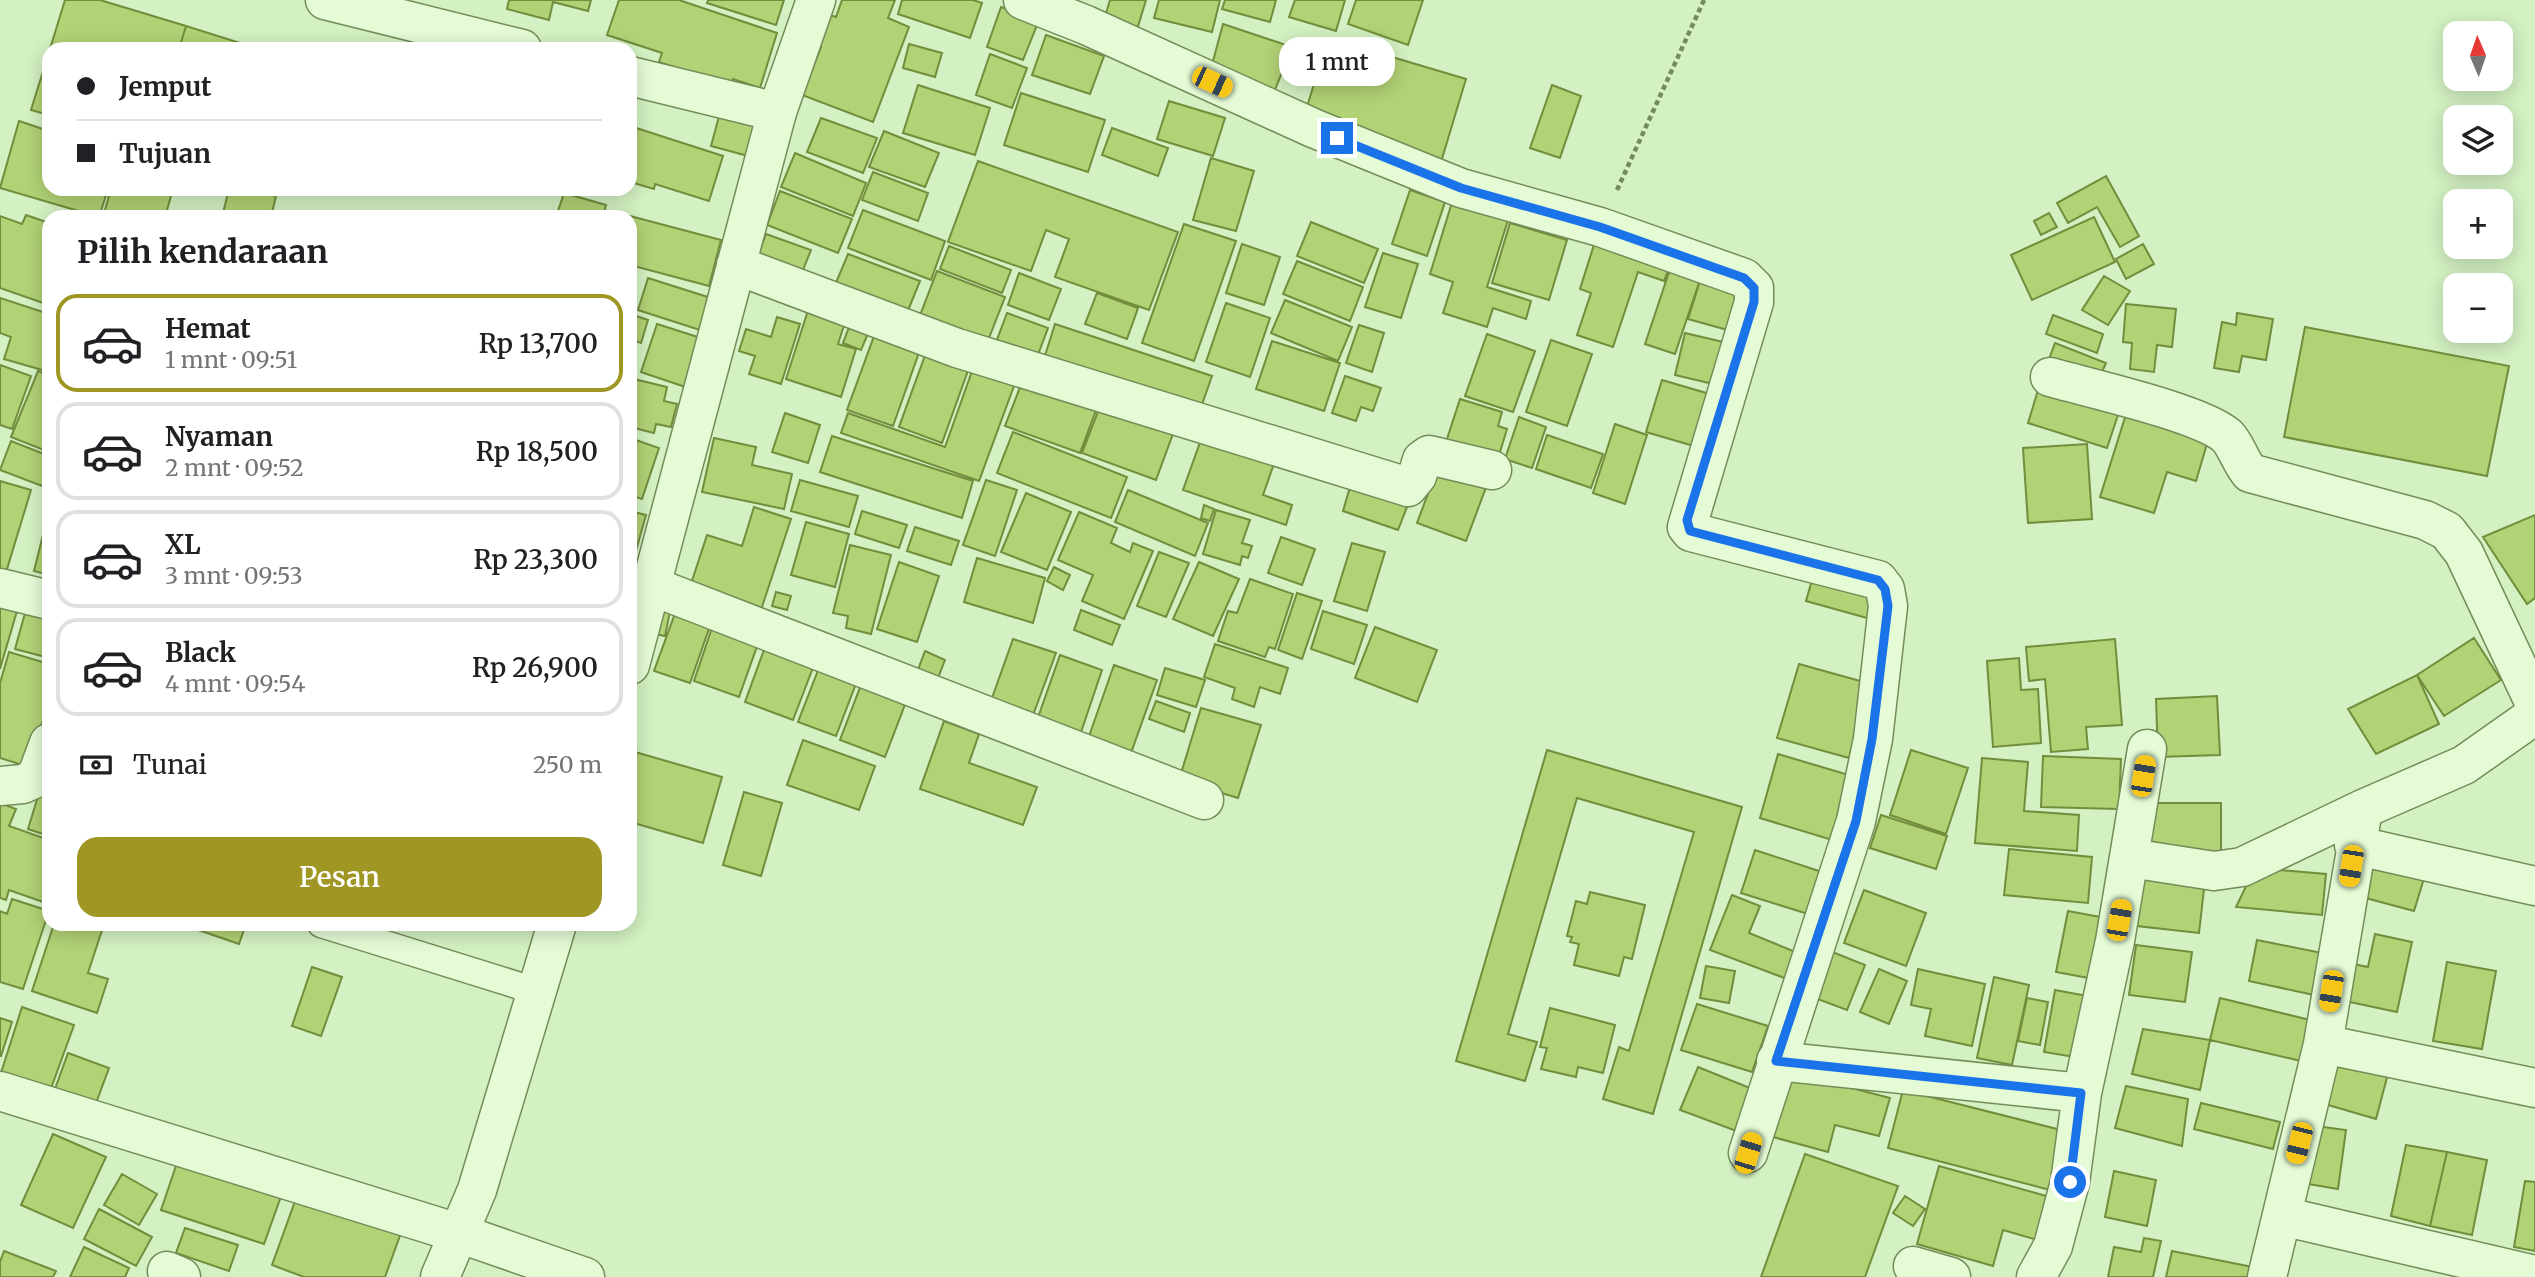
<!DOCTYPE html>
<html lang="id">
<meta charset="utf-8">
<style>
:root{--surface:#fff;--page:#f6f6f6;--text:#202124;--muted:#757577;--line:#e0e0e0;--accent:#9f9624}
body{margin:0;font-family:Merriweather,serif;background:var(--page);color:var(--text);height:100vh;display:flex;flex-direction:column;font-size:26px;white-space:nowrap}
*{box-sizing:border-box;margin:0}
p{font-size:23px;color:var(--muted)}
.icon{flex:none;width:38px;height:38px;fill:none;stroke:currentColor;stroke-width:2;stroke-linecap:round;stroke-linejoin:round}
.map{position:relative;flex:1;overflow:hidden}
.details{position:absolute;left:42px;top:210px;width:595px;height:721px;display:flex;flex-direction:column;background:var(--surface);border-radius:21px;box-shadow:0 4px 18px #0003}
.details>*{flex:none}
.guide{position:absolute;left:42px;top:42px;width:595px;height:154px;border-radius:21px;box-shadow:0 4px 18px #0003;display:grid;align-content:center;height:154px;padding:0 35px;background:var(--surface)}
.needle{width:46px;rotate:358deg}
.buttons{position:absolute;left:2443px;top:21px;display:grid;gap:14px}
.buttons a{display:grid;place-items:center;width:70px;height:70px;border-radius:14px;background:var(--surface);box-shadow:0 4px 18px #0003;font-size:35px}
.end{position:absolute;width:32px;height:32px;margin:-16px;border:9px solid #1a73e8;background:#fff;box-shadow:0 0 0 4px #fff}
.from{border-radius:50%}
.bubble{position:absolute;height:49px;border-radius:21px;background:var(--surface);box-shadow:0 4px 18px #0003;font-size:23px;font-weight:600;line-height:49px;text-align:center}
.car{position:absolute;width:21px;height:42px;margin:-21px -10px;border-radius:9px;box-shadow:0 0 5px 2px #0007;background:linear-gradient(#f5c518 24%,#345 0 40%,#f5c518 0 76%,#345 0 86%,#f5c518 0)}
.guide b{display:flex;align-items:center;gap:24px;height:66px;font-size:26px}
.guide b+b{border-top:2px solid var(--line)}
.guide i{width:18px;height:18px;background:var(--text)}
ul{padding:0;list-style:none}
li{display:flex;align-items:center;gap:21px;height:98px;margin:0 14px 10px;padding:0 21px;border:4px solid var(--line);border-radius:21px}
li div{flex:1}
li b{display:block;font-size:26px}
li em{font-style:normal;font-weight:600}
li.selected{border-color:var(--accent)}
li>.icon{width:63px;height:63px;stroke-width:1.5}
h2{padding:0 35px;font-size:32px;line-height:84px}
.pay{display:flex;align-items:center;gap:18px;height:77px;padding:0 35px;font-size:26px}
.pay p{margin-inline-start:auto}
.action{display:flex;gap:14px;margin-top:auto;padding:14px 35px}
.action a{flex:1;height:80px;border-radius:21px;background:var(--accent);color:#fff;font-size:28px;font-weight:600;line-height:80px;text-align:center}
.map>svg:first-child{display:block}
.building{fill:#b1d275;stroke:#728d3c;stroke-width:2}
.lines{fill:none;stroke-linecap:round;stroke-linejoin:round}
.service-casing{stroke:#748c58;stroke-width:29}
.minor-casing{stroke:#748c58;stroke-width:41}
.tertiary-casing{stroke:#748c58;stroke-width:41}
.path{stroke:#748c58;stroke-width:4.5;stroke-dasharray:5 3.5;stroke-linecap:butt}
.service{stroke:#e4fbd6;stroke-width:26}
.minor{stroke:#e4fbd6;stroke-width:38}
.tertiary{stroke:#e4fbd6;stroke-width:38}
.route{stroke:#1a73e8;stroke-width:9}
</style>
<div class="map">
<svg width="2535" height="1277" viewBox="0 0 2535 1277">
<rect width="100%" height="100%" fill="#d3f1c2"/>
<path class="building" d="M65 0H100L186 26 179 49H50Z
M509 0H591L588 11 553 2 549 20 507 9Z
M619 0H679L777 33 760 88 733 79 731 86 659 62 662 53 607 35Z
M708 0H784L776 25 707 3Z
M842 0H895L888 18 909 27 873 122 802 95 821 47 815 45 827 14 836 17Z
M902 0H973L982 3 970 38 898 14Z
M1110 0H1146L1136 33 1103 23Z
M1159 0H1220L1212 32 1154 18Z
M1225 0H1276L1270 22 1222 9Z
M1295 0H1345L1336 31 1289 17Z
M1356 0H1423L1408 45 1348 24Z
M1001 7 1039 20 1023 60 987 47Z
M1223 24 1292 47 1271 100 1213 61Z
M186 26 253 47 252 49H179Z
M1046 35 1104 56 1090 94 1032 75Z
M1328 38 1466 79 1441 162 1303 120Z
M909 44 942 53 935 77 903 68Z
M49 52V115L31 110Z
M990 54 1027 68 1012 108 976 95Z
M918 85 990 108 975 155 903 133Z
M1552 85 1581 96 1560 158 1530 148Z
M1021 93 1105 120 1088 172 1004 145Z
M1169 101 1225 118 1213 156 1157 139Z
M721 109 759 119 748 156 711 146Z
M821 118 877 138 863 173 807 152Z
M19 121 49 131V189H108L99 217 0 188Z
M630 126 723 156 709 201 655 184 654 189 630 182Z
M1112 128 1168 148 1158 176 1102 155Z
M884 131 939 153 925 187 869 167Z
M795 153 866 183 853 216 781 187Z
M1211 158 1254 171 1236 231 1193 220Z
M978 161 1178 232 1149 310 1055 277 1069 239 1046 230 1031 271 948 242Z
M873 172 928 193 918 221 862 200Z
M2106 176 2139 236 2120 247 2097 207 2068 223 2057 203Z
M111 189H173L165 217H103Z
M229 189H247L276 196 271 217H222Z
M1410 190 1445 202 1427 256 1392 244Z
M780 191 852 219 838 253 767 225Z
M564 193 606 205 603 217H556Z
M1453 199 1509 217 1487 287 1531 301 1526 319 1493 308 1487 327 1443 313 1453 282 1430 274Z
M863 210 945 241 931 280 848 248Z
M2049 213 2057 227 2041 235 2034 221Z
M26 215 49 223V305L0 288V216L22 224Z
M630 216 721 240 709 286 630 265Z
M2094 217 2115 262 2032 300 2011 255Z
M1311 222 1378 249 1364 283 1297 256Z
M1510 223 1567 240 1549 300 1492 283Z
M1184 224 1236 241 1194 361 1142 343Z
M1598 232 1673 257 1664 281 1638 272 1613 347 1577 335 1591 293 1580 289Z
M766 234 811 250 799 280 755 263Z
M1242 244 1280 257 1264 305 1226 293Z
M2143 244 2154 264 2126 279 2116 259Z
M949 246 1011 270 1002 293 940 269Z
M1383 253 1418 264 1401 318 1365 307Z
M848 254 920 281 905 318 833 290Z
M1674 257 1704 268 1675 354 1645 344Z
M1297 261 1363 287 1350 321 1283 294Z
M937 271 1005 297 987 343 919 318Z
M1019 273 1061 289 1049 320 1008 305Z
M2104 276 2130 291 2108 325 2082 310Z
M648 278 714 299 703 331 638 310Z
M1700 281 1753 296 1742 334 1688 319Z
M1097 293 1138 308 1127 339 1085 324Z
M0 298 49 314V372L4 359 11 337 0 333Z
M1285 300 1352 327 1338 361 1271 333Z
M811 301 848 313 838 344 856 349 841 397 786 379Z
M1226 303 1270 318 1250 377 1206 362Z
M2126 304 2176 309 2172 347 2157 345 2154 372 2130 369 2132 343 2123 342Z
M1007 313 1048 328 1036 360 995 345Z
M2237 313 2273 319 2266 360 2242 356 2239 372 2214 368 2222 322 2236 325Z
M630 314 648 320 641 343 630 339Z
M2053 315 2103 334 2097 353 2046 334Z
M777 317 800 324 781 384 749 374 755 356 739 351 746 329 771 337Z
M853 317 872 324 861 350 843 343Z
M657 324 707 340 691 389 641 372Z
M1055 324 1212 376 1198 416 1042 365Z
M1359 325 1384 333 1372 372 1346 363Z
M2305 327 2509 366 2487 476 2284 437Z
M877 328 922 344 893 426 847 410Z
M1685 333 1736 345 1726 387 1675 375Z
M1487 334 1535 351 1513 412 1465 396Z
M1551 340 1592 354 1567 426 1526 412Z
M1272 341 1340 363 1324 411 1256 389Z
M2055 343 2106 363 2098 381 2048 362Z
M927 350 970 365 942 443 899 427Z
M976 360 1018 375 979 481 841 433 848 413 945 447Z
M0 365 31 376 12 429 0 425Z
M38 371 49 376V452L11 437Z
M1345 376 1381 388 1373 411 1361 407 1356 421 1332 413Z
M1024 377 1098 405 1080 453 1005 426Z
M630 378 667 387 664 401 677 404 671 427 656 424 654 433 630 427Z
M1662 380 1720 397 1704 449 1646 432Z
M2039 387 2119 412 2107 448 2028 423Z
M1460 399 1502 412 1498 426 1507 429 1497 462 1445 445Z
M1101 404 1174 431 1156 480 1082 453Z
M2127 411 2209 437 2196 481 2167 472 2154 513 2100 497Z
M785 413 820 425 808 463 772 452Z
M1519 417 1546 427 1532 468 1505 459Z
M1615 424 1647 435 1625 504 1593 493Z
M1013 432 1127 477 1111 518 997 473Z
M1203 434 1276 458 1263 495 1292 505 1286 525 1183 490Z
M1547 435 1603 454 1591 488 1536 469Z
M832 436 973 481 962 518 820 472Z
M630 438 659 448 642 499 630 495Z
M714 438 756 447 752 465 792 474 784 509 702 492Z
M11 441 49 456V470L42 486 0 470Z
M2087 444 2092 519 2028 523 2023 448Z
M1439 464 1488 482 1466 541 1417 523Z
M800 480 858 496 849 527 791 511Z
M986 480 1017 490 995 556 963 545Z
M0 481 31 490 4 579 0 578Z
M1350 487 1407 507 1398 530 1343 511Z
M1128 490 1208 523 1195 556 1115 522Z
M1026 493 1071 512 1047 570 1001 552Z
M1204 505 1214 509 1210 521 1201 518Z
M754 507 791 519 758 619 687 596 707 535 742 546Z
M1216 510 1250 520 1242 543 1252 546 1248 558 1242 556 1240 565 1203 554Z
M49 511V575L34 571Z
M630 511 646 515 630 572Z
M862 511 907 525 899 548 855 534Z
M1079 512 1117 528 1111 543 1130 552 1133 543 1153 551 1124 619 1082 601 1093 575 1058 560Z
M2535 515V598L2527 604 2483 537Z
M806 522 849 534 835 587 791 575Z
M915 527 959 541 951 565 907 551Z
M1281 537 1315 549 1302 585 1268 573Z
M1352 543 1385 552 1367 611 1334 601Z
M850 545 891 555 871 634 846 628 848 616 833 613Z
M1159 552 1189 563 1166 617 1137 606Z
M977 558 1045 578 1033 623 964 602Z
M899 562 939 576 917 642 877 629Z
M1199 562 1239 579 1213 636 1173 619Z
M1816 566 1877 583 1867 618 1806 601Z
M1054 567 1070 575 1063 590 1047 581Z
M1250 579 1293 594 1275 649 1269 647 1265 657 1218 641 1228 611 1237 613Z
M776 592 791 596 787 610 772 606Z
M1297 593 1322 601 1302 659 1278 650Z
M657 598 672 602 665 636 649 633Z
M678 605 713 617 690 683 654 671Z
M0 606 17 611 0 669Z
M27 606 49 611V658L15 649Z
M1081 610 1120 625 1112 645 1074 630Z
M1323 611 1367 625 1354 664 1311 649Z
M715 619 761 635 739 697 694 681Z
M1375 627 1437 650 1417 702 1355 678Z
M2474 638 2501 680 2444 716 2417 675Z
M768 639 817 657 793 720 745 702Z
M1013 639 1056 653 1029 726 987 712Z
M2115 639 2122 725 2086 727 2088 749 2051 752 2045 679 2029 681 2026 647Z
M1215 644 1288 668 1280 694 1260 687 1254 707 1232 699 1235 688 1204 677Z
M925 651 945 660 936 683 916 675Z
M9 652 49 664V700L29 767 0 758V683Z
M1060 655 1102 670 1077 744 1034 729Z
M2019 658 2021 690 2038 689 2041 743 1993 747 1987 661Z
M822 660 860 673 836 736 798 722Z
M1799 664 1871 684 1849 758 1777 738Z
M1114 665 1157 680 1131 753 1088 739Z
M1165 668 1205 680 1196 707 1157 695Z
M2417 675 2439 724 2376 754 2348 709Z
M864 677 909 694 885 757 840 740Z
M2217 696 2220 755 2158 757 2156 699Z
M1156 701 1190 713 1184 732 1149 719Z
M1201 708 1261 725 1238 798 1179 780Z
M944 721 979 734 969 763 1037 787 1023 825 920 789Z
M803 740 875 766 859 810 787 785Z
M1547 750 1742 807 1653 1114 1603 1099 1619 1047 1629 1051 1694 832 1577 798 1508 1034 1537 1042 1525 1081 1456 1061Z
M1911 750 1968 768 1946 834 1890 815Z
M635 752 722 777 703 843 630 822V770Z
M1778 754 1862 779 1842 843 1760 818Z
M2043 756 2121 759 2119 809 2041 807Z
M1982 758 2028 762 2024 811 2079 815 2077 851 1975 843Z
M49 760V836L28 829Z
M744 792 782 803 761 876 723 865Z
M0 803 16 809 9 826 49 840V904L9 890 6 900 0 898Z
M2149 803H2221V852H2149Z
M1881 815 1947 836 1936 869 1870 848Z
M2009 849 2092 857 2088 903 2004 895Z
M1755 850 1822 872 1808 914 1741 893Z
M2373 857 2426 872 2414 911 2362 897Z
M2255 868 2326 874 2322 915 2236 907Z
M2143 872 2205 880 2199 933 2137 926Z
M1864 890 1926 913 1906 966 1844 943Z
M1590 892 1645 905 1632 959 1624 957 1619 976 1574 965 1579 944 1570 942 1572 937 1567 936 1576 901 1587 904Z
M1732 895 1760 906 1749 933 1798 953 1787 979 1710 950Z
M12 899 49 911 23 989 0 982V911L7 914Z
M2068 911 2106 918 2094 979 2056 972Z
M54 924H104L88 973 108 979 97 1013 32 991Z
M181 924H246L239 944Z
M2375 934 2412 942 2397 1012 2345 1001 2353 964 2368 967Z
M2257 940 2327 954 2319 996 2249 981Z
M2136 945 2192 952 2185 1002 2129 995Z
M1830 951 1865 965 1847 1010 1812 997Z
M2447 962 2496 971 2482 1049 2433 1041Z
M1706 966 1735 971 1729 1003 1700 998Z
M312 967 342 977 321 1036 292 1026Z
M1879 969 1907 981 1889 1024 1860 1012Z
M1918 969 1985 984 1972 1046 1925 1036 1931 1009 1911 1005Z
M1994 977 2029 985 2012 1065 1977 1058Z
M2055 990 2093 997 2081 1058 2044 1052Z
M2027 998 2048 1002 2040 1045 2018 1041Z
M2220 998 2310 1020 2301 1061 2210 1040Z
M1697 1004 1768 1026 1752 1072 1681 1050Z
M22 1007 74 1025 49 1094 0 1076Z
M1550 1008 1615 1025 1603 1073 1578 1067 1576 1077 1541 1069 1547 1048 1540 1047Z
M0 1018 12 1022 1 1056H0Z
M2143 1029 2210 1040 2200 1090 2132 1074Z
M68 1053 109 1068 92 1114 51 1100Z
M2331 1054 2389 1070 2376 1119 2318 1102Z
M1698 1067 1755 1090 1739 1132 1680 1110Z
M1790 1072 1890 1098 1879 1136 1835 1125 1828 1152 1773 1137Z
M2126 1086 2188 1099 2182 1146 2115 1128Z
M1903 1090 2069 1132 2054 1191 1888 1148Z
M2201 1103 2280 1122 2273 1149 2194 1129Z
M2316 1126 2346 1130 2338 1189 2308 1184Z
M53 1134 106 1157 73 1228 21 1205Z
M2406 1145 2447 1152 2430 1226 2391 1216Z
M2447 1152 2487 1160 2472 1235 2430 1226Z
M180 1154 284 1188 264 1244 161 1210Z
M1805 1154 1898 1186 1865 1277H1761Z
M1939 1166 2057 1199 2044 1242 2003 1230 1993 1266 1917 1244Z
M2114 1171 2156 1180 2147 1226 2105 1217Z
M122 1174 157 1194 139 1225 104 1205Z
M2525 1181 2535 1182V1251L2514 1247Z
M298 1193 402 1230 385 1277H304L272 1265Z
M1905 1196 1925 1209 1913 1226 1893 1213Z
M99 1209 152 1237 136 1266 84 1239Z
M185 1228 238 1245 229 1271 176 1253Z
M2144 1238 2161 1241 2153 1277H2108L2114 1247 2141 1252Z
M84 1247 129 1268 125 1277H70Z
M4 1251 56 1271 53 1277H0V1262Z
M2172 1251 2253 1267 2251 1277H2166Z"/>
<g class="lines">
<g class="service-casing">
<path id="service" d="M321 924 536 991"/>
</g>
<g class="minor-casing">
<path id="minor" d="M325 0 522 49
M1023 0 1086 25 1313 128 1461 188 1600 227 1744 278 1754 288V302L1687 527 1691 532 1878 580 1885 589 1888 606 1873 739 1856 821 1748 1153
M630 76 777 112
M736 265 957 348 1408 487 1417 476 1422 460 1429 455 1492 470
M2050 377C2089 388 2201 413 2227 436 2236 445 2241 463 2250 473L2425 520 2447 531 2464 553 2535 704
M649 585 1204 800
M0 588 49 600
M0 786 23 784 36 778 49 743
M2354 845 2535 886
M2130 858 2214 871 2242 867 2363 809 2464 765 2535 715
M2323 1044 2535 1088
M1776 1061 2082 1093
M0 1091 458 1233 585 1277
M2282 1216 2535 1275
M1913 1266 1951 1277
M167 1271 181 1277
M2036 1277 2053 1246 2070 1182 2082 1093 2115 941 2147 749
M2267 1277 2323 1044 2363 809"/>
</g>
<g class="tertiary-casing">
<path id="tertiary" d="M630 665 777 112 816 0
M440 1277 477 1190 557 924"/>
</g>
<path class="path" d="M1617 190 1704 0"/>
<use href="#service" class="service"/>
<use href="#minor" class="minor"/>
<use href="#tertiary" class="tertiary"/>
</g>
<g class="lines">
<path class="route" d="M1337 138 1461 188 1600 227 1744 278 1754 288V302L1687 520 1690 531 1878 580 1885 589 1888 606 1872 739 1856 821 1776 1061 2081 1093 2070 1182"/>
</g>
</svg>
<div class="buttons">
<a><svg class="needle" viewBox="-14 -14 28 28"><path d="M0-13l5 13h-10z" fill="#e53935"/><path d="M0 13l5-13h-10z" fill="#757577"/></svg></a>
<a><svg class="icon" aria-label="layers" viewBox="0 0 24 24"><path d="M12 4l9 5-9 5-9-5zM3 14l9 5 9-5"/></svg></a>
<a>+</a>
<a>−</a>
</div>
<i class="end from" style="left:2070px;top:1182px"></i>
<i class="end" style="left:1337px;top:138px"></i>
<div class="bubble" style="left:1279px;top:37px;width:116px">1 mnt</div>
<i class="car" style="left:1212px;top:82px;rotate:115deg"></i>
<i class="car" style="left:2143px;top:776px;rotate:9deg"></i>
<i class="car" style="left:2351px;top:866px;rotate:189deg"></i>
<i class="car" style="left:2119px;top:920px;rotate:10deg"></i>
<i class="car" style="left:2331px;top:991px;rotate:189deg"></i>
<i class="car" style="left:2299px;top:1143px;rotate:194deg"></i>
<i class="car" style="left:1748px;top:1153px;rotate:17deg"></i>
<div class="guide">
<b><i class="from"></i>Jemput</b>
<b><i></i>Tujuan</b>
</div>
<section class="details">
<h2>Pilih kendaraan</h2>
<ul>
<li class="selected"><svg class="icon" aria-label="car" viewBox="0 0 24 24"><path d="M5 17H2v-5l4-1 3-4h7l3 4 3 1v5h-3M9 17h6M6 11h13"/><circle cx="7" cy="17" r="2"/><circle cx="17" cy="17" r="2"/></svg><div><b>Hemat</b><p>1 mnt · 09:51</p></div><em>Rp 13,700</em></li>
<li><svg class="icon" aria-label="car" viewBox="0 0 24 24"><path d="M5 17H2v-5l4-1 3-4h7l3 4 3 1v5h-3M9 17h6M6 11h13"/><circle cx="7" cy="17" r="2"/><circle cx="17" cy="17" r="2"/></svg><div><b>Nyaman</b><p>2 mnt · 09:52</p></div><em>Rp 18,500</em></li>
<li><svg class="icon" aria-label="car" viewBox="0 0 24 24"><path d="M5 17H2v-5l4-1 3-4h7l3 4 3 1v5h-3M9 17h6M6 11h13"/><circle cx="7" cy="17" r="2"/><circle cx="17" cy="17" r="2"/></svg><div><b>XL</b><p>3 mnt · 09:53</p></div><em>Rp 23,300</em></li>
<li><svg class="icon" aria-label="car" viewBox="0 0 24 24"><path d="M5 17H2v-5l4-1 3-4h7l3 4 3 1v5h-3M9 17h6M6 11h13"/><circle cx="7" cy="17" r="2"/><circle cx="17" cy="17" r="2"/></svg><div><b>Black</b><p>4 mnt · 09:54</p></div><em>Rp 26,900</em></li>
</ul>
<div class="pay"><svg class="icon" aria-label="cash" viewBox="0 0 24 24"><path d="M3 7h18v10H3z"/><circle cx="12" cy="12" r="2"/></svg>Tunai<p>250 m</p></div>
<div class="action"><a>Pesan</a></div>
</section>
</div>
